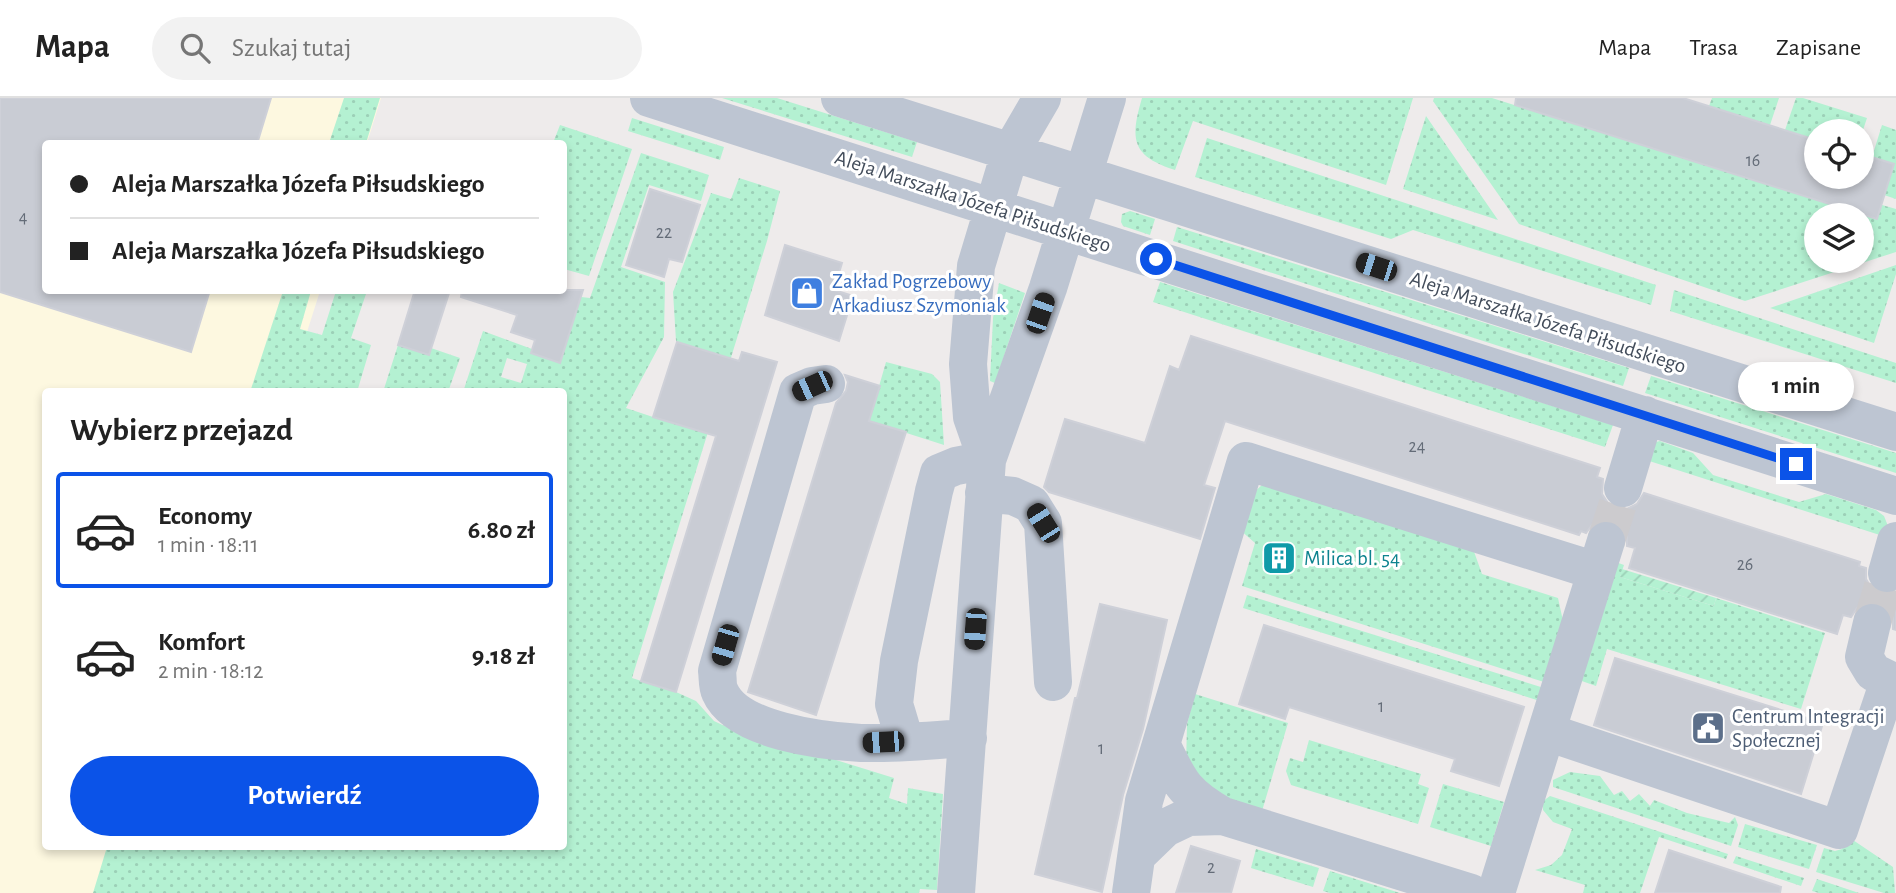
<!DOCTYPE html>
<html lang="pl">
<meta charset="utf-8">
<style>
:root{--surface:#fff;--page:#f2f2f2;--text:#222;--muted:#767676;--line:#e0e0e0;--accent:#0b53e8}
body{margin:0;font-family:"Alegreya Sans",sans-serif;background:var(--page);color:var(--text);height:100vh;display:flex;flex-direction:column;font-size:26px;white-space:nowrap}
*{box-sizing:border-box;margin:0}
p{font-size:23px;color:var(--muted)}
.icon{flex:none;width:38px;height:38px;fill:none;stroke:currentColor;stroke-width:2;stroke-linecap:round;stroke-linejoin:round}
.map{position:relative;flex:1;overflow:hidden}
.drawer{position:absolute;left:42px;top:290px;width:525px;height:462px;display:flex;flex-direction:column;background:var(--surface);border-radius:7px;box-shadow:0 4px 10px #0003}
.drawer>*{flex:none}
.guide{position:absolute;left:42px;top:42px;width:525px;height:154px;border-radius:7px;box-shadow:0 4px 10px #0003;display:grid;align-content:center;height:154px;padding:0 28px;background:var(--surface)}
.tools{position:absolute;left:1804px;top:21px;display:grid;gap:14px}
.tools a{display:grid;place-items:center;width:70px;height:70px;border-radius:50%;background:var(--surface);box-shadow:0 4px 10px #0003;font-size:35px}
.end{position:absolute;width:32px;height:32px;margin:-16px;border:9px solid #0b53e8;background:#fff;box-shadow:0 0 0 4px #fff}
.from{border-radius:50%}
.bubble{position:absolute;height:49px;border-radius:24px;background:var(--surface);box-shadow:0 4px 10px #0003;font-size:23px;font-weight:700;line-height:49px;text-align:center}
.car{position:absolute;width:21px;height:42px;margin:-21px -10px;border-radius:9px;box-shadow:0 0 5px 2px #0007;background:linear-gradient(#222 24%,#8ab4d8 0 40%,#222 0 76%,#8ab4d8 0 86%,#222 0)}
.guide b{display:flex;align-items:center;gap:24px;height:66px;font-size:26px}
.guide b+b{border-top:2px solid var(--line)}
.guide i{width:18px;height:18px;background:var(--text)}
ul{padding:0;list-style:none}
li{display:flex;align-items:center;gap:21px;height:116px;margin:0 14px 10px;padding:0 14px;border:4px solid transparent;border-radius:7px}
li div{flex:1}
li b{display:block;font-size:26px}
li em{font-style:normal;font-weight:700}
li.active{border-color:var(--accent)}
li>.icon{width:63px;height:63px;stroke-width:1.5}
h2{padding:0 28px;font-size:32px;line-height:84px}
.button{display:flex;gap:14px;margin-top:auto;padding:14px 28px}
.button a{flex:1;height:80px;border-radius:42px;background:var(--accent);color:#fff;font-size:28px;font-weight:700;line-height:80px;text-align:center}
header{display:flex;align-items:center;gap:42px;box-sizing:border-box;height:98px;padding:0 35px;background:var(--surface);border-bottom:2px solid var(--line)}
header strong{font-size:33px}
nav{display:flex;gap:38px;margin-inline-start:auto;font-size:24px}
.search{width:490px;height:63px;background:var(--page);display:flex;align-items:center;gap:18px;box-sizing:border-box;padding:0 24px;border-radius:38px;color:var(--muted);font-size:26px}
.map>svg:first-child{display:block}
.commercial{fill:#fdf8e0}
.grass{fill:url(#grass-dots);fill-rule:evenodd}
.garden{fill:url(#garden-furrows)}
.building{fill:#c9ccd4;stroke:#ced0d8;stroke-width:2}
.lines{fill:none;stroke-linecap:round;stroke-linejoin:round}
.minor-tunnel{stroke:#cccbce;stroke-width:38;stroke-dasharray:38 19;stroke-linecap:butt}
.minor{stroke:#bdc5d2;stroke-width:38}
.route{stroke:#0b53e8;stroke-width:9}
.labels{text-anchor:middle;stroke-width:6;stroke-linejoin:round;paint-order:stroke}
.number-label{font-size:18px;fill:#646c78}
.street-label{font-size:21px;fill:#424c5a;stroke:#fff}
.shop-label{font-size:21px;fill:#366cbe;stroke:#fff;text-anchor:start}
.culture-label{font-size:21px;fill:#0d838f;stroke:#fff;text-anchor:start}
.service-label{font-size:21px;fill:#4e5e75;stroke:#fff;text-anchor:start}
</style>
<header>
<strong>Mapa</strong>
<div class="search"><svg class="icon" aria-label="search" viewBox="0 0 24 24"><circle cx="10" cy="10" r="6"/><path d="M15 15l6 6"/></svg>Szukaj tutaj</div>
<nav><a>Mapa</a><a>Trasa</a><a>Zapisane</a></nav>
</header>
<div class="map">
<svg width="1896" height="795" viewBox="0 0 1896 795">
<defs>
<pattern id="grass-dots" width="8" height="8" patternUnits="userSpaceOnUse" patternTransform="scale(1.75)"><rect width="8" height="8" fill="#b4f1d2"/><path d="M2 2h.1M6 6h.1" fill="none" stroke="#9cd0b7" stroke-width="1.8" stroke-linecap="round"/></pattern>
<pattern id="garden-furrows" width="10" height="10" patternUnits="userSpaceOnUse" patternTransform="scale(1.75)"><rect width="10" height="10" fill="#b4f1d2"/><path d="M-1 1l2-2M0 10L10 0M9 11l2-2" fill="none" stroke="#9cd0b7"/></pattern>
</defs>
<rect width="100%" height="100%" fill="#eeebeb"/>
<path class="commercial" d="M0 0H381L367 45 46 46V192L320 193 288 294H46V749H139L124 795H0Z"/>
<path class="grass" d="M344 0H380L366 45H329Z
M722 0H777L917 44 912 59Z
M1142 0H1413L1386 87 1193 23 1175 72C1131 58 1130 41 1142 0Z
M1434 0H1492L1877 121 1882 107 1896 111V154L1745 203 1519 126 1433 3ZM1816 117H1862V163H1816Z
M1712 0H1779L1770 27 1709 8Z
M1796 0H1803L1867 20 1862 35 1816 33V42L1785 32Z
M1426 18 1498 122 1403 91Z
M632 20 724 49 720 62 628 33Z
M560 27 632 51 589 178 564 171V46L553 45Z
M1882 27 1896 32V101L1884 97 1894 66 1872 59Z
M1207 40 1656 187 1651 207 1413 132 1391 141 1195 79Z
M641 55 709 77 701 103 649 87 621 169 665 184 664 239 626 310 653 319 701 252 676 243 673 194 711 95 731 101 739 80 780 93 767 143 632 580 676 594 696 603 714 623 748 639 820 657 894 680 889 700 907 706 908 690 943 696 937 792 920 791 919 795H93L107 749H564V294H463L483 233 532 251 531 255 560 265 581 199 590 200ZM507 260 527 266 521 285 501 279Z
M1130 113 1155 121 1150 137 1123 128 1121 124 1122 116Z
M1177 129 1629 270 1623 288 1173 143Z
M1896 167V176L1874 245 1770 210Z
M1160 184 1613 327 1605 349 1153 204Z
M999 185 1025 195 995 285 990 283 993 220Z
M1674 192 1896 265V285L1670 213Z
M283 193H311L300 231 322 237 336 193H367L351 240 371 247 357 294H250Z
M398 247 429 257 431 250 460 260 448 294H383Z
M886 264 932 276 940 284 944 347 869 323Z
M1651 278 1896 355V375L1645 295Z
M1660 343 1693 355 1713 377 1799 404 1826 396 1876 412 1884 418 1888 428 1886 439 1643 361 1656 344Z
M1264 385 1472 448 1482 476 1558 500 1563 523 1544 584 1242 488 1255 445 1239 431 1247 401Z
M1613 463 1624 467 1620 479 1714 508 1716 500 1825 535 1801 611 1607 551 1596 588 1576 581Z
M1247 497 1544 590 1540 603 1243 510Z
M1195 596 1288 625 1262 713 1207 696 1186 668 1187 626Z
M1309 642 1421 676 1418 686 1429 690 1418 726 1291 687 1286 673 1290 660 1303 664Z
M1570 674 1600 678 1614 697 1622 693 1630 703 1639 696 1650 708 1654 702 1687 715 1729 725 1735 719 1738 727 1731 748 1553 689V682Z
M1443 686 1504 704 1491 748 1430 729Z
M1550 698 1728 756 1726 761 1659 739 1640 795H1583L1585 787 1535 772 1551 767 1562 757 1572 731 1553 724 1543 712V703Z
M1745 726 1817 747 1809 771 1738 749Z
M1847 738 1893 769 1895 795H1884L1816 774 1824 750 1835 753 1842 751Z
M1256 751 1319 770 1313 789 1251 770Z
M1736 758 1804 780 1801 788 1733 765Z
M1330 773 1400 795H1330L1323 793Z
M1817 781 1859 795H1819L1812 793Z"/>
<path class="garden" d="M1622 471 1716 500 1714 508 1620 479Z"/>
<path class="building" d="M0 0H271L257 46H46V192H210L191 254 0 194Z
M1516 0H1683L1816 42V79H1862V56L1894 66 1877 121 1515 7Z
M650 91 700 107 682 164 669 161 664 179 626 167Z
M785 147 842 165 834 192 853 198 839 243 765 217Z
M415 192H450L429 257 398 247Z
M462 192H583L560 265 531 255 535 242 511 234 517 217 461 199Z
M1191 238 1600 370 1597 379 1603 381 1602 396 1608 405 1616 411H1627L1637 406 1644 395 1860 464 1859 468 1866 470V481L1872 491 1882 496 1896 494V532L1893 531V519L1887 510 1878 504H1865L1857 510 1851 519 1843 517 1837 536 1629 470 1635 450 1627 448V438L1622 429 1613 422H1601L1592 427 1586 435 1581 433 1579 437 1225 323 1204 387 1215 390 1200 441 1049 394 1044 389 1065 321 1145 345 1170 268 1179 272Z
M677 244 739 263 742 254 777 264 676 594 641 583 716 338 653 319Z
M845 277 880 288 869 323 906 334 816 617 748 594 836 305 846 293 848 284Z
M1100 506 1167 522 1143 631 1123 697 1102 794 1035 776 1075 600H1077Z
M1264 527 1524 609 1499 688 1451 673 1455 661 1289 609 1285 621 1239 606Z
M1615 560 1823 625 1801 696 1594 627Z
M1191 748 1240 763 1231 795H1176Z
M1669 752 1781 789 1780 795H1655Z"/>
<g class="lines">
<path class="minor-tunnel" d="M1606 443 1623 390
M1872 525 1887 475"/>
<path class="minor" d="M649 0 1896 398
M840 0 1896 334
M826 286 812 288 798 294 717 573C718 579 717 588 720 594 737 633 823 643 861 645 896 646 933 642 968 640
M987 362 972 319 968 266 976 168 1010 55 1042 0
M1623 390 1645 317
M984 395 1013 398 1031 406 1043 425 1053 584
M1887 475 1896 443
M1872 525 1864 559 1873 574 1896 585
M1547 634 1839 732 1889 583
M905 643 894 606 899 563 934 393 939 375 956 368 987 362
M1162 648C1180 686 1186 697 1223 718
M1137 757 1165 730 1188 719 1223 718 1471 795
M956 795 987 362 1048 190 1107 0
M1131 795 1144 703 1246 363 1596 473
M1496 795 1606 443"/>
</g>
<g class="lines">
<path class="route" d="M1156 161 1796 366"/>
</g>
<defs>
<g id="shop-square" transform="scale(1.75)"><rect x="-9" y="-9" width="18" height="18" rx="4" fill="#3f7fe0" stroke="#fff"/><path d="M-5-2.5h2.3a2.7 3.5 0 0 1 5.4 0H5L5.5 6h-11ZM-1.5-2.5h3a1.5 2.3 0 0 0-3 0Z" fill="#fff"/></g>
<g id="building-square" transform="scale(1.75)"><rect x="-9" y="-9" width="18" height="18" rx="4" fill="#0f9aa8" stroke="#fff"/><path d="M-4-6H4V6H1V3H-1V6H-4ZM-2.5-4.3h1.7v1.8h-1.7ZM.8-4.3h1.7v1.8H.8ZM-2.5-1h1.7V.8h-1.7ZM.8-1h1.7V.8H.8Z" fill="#fff"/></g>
<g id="civic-square" transform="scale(1.75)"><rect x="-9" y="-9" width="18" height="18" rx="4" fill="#5c6f8a" stroke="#fff"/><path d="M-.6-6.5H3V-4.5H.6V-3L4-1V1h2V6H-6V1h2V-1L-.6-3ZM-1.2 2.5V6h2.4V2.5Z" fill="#fff"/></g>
</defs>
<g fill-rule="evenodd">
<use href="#shop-square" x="807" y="195"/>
<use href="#building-square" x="1279" y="460"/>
<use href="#civic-square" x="1708" y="630"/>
</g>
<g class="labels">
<g class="number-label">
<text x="1753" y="68">16</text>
<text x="23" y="125">4</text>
<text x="664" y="140">22</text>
<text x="1417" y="354">24</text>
<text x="1745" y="472">26</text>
<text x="1381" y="614">1</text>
<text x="1101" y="656">1</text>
<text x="1211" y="775">2</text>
</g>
<g class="street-label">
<text transform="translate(973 103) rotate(18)" y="7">Aleja Marszałka Józefa Piłsudskiego</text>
<text transform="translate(1548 224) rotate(18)" y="7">Aleja Marszałka Józefa Piłsudskiego</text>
</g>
<g class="shop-label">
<text x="832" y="190">Zakład Pogrzebowy<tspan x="832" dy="24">Arkadiusz Szymoniak</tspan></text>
</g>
<g class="culture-label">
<text x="1304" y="467">Milica bl. 54</text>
</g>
<g class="service-label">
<text x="1732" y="625">Centrum Integracji<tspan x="1732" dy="24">Społecznej</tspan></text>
</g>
</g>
</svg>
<div class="tools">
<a><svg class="icon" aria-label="locate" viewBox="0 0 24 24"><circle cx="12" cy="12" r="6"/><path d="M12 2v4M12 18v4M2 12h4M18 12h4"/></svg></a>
<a><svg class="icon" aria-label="layers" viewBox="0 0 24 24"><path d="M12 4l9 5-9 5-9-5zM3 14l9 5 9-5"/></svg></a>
</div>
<i class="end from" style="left:1156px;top:161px"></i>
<i class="end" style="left:1796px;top:366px"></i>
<div class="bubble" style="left:1738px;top:264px;width:116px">1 min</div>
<i class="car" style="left:1376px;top:169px;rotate:288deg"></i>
<i class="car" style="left:1040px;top:215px;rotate:19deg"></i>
<i class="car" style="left:812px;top:288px;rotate:246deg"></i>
<i class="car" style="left:1043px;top:425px;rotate:328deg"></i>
<i class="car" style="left:975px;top:531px;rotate:184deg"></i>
<i class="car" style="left:725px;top:547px;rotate:196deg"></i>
<i class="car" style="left:883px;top:644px;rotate:267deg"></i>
<div class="guide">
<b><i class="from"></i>Aleja Marszałka Józefa Piłsudskiego</b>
<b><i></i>Aleja Marszałka Józefa Piłsudskiego</b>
</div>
<section class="drawer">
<h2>Wybierz przejazd</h2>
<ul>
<li class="active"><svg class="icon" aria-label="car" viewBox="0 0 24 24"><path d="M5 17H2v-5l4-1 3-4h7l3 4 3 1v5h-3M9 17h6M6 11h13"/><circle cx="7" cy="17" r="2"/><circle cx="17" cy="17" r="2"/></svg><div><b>Economy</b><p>1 min · 18:11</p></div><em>6.80 zł</em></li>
<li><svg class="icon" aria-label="car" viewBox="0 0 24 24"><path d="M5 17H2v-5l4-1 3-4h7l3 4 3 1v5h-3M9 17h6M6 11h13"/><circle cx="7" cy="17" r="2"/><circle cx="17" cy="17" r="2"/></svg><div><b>Komfort</b><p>2 min · 18:12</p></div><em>9.18 zł</em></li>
</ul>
<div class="button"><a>Potwierdź</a></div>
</section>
</div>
